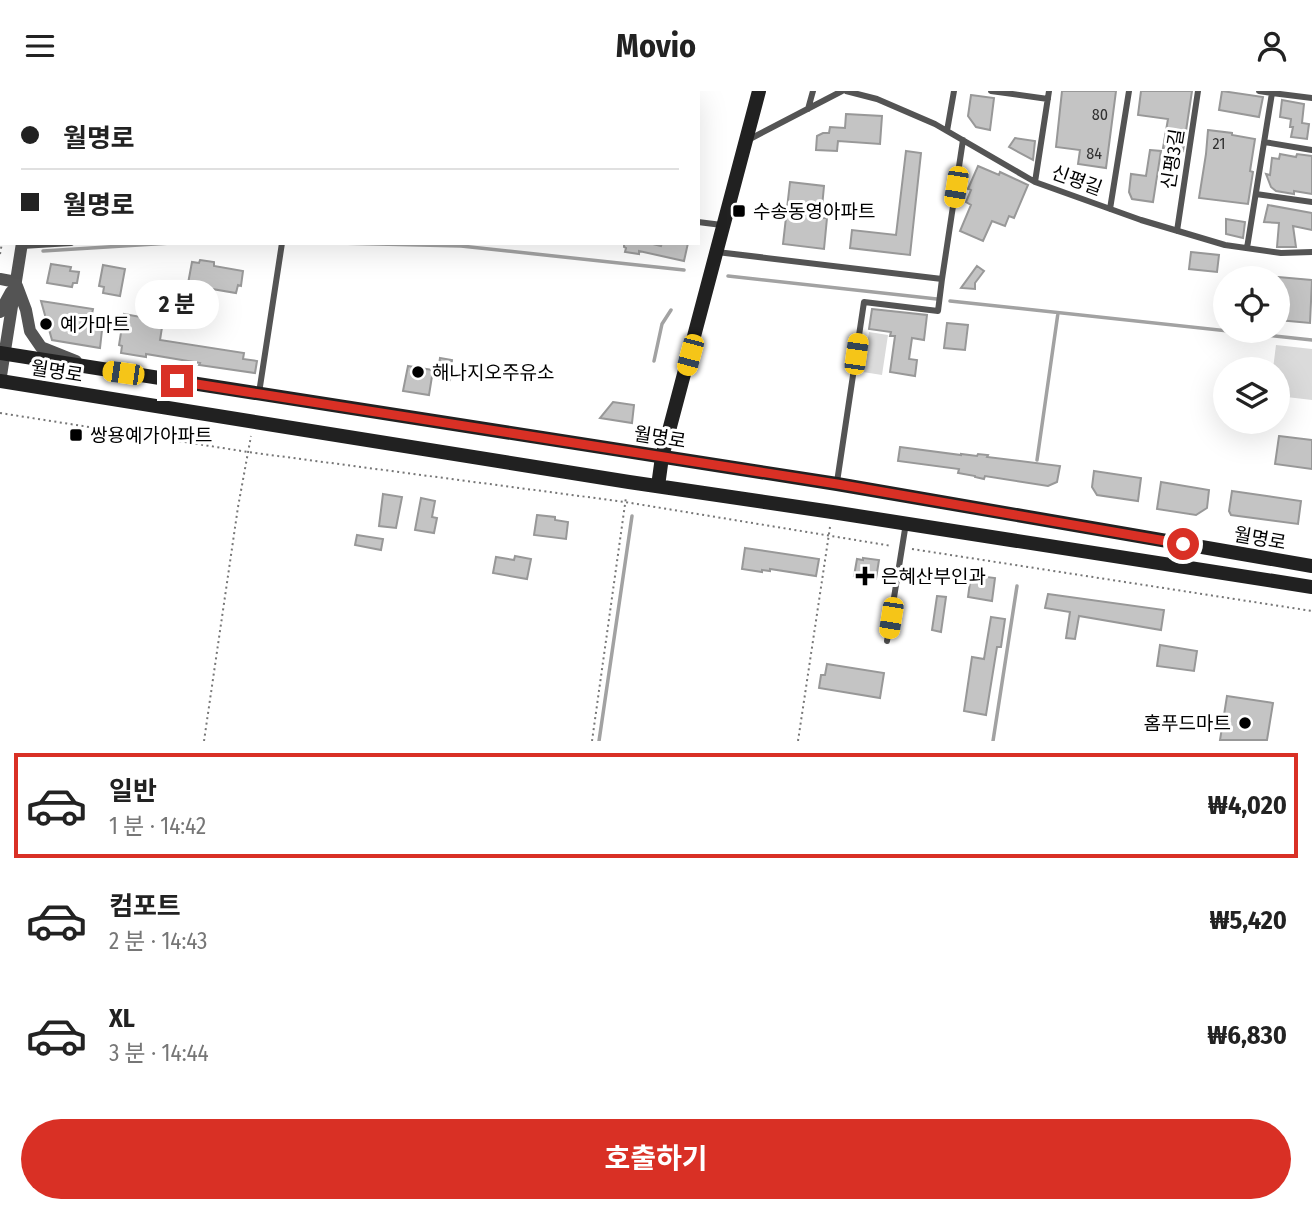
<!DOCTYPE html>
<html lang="ko">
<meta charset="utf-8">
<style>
:root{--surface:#fff;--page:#f2f2f2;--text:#222;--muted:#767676;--line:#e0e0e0;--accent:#d93025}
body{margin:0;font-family:"Fira Sans Condensed","Noto Sans KR",sans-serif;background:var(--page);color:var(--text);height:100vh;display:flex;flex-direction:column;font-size:26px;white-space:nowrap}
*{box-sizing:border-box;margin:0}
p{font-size:23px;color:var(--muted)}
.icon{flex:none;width:38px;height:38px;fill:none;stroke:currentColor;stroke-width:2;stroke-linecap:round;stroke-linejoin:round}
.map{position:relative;height:650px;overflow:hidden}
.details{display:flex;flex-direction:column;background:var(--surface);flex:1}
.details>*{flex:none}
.guide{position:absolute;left:0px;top:0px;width:700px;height:154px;box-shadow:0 7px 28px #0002;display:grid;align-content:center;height:154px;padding:0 21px;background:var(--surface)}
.buttons{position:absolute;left:1213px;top:175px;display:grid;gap:14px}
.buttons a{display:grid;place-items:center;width:77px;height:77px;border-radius:50%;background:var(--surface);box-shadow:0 7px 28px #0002;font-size:35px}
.end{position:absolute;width:32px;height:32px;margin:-16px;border:9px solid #d93025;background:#fff;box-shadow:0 0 0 4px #fff}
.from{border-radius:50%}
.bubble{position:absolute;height:49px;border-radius:24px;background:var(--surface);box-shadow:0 7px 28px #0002;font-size:23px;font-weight:700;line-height:49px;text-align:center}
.car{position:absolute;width:21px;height:42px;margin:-21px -10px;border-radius:9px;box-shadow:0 0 5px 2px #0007;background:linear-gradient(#f5c518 24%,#345 0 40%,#f5c518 0 76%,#345 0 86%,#f5c518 0)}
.guide b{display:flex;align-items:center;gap:24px;height:66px;font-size:26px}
.guide b+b{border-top:2px solid var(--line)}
.guide i{width:18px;height:18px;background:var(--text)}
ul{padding:12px 0 0;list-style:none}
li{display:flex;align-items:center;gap:21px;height:105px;margin:0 14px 10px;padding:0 7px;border:4px solid transparent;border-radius:0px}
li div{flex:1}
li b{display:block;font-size:26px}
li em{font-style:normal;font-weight:700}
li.active{border-color:var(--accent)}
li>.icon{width:63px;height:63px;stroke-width:1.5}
.cta{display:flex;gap:14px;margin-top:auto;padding:14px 21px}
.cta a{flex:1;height:80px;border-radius:42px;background:var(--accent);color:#fff;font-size:28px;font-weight:700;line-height:80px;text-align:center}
header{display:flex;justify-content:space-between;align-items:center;height:91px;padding:0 21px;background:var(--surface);font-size:32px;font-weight:700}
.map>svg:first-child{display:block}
.green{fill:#dbdbdb}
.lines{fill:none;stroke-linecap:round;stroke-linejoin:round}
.stream{stroke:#a2a2a2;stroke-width:3.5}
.building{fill:#c4c4c4;stroke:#989898;stroke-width:2}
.path{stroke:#767676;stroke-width:2;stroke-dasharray:2 3.5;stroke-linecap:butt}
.lane{stroke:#545454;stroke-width:6}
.street{stroke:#545454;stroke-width:12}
.secondary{stroke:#212121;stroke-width:14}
.route{stroke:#d93025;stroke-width:9}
.poi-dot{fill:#000;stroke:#fff;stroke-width:2.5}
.labels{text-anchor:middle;stroke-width:6;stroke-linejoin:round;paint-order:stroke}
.number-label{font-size:16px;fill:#313131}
.street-label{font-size:19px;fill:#000;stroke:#fff}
.poi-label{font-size:19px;fill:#000;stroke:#fff;text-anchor:start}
</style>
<header><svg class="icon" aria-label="menu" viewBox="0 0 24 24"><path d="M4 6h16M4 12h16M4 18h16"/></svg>Movio<svg class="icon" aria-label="person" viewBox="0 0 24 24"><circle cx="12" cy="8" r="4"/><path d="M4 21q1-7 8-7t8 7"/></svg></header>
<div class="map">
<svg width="1312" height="650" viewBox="0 0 1312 650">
<rect width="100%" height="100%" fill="#fff"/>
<path class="green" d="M869 241 888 244 882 284 863 281Z
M1276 254 1312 258V309L1278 305V278H1273Z"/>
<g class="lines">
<path class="stream" d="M337 152 461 155 684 179
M43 160 171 152
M728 185 937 208
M950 210 1312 249
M654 270 662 233 671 219
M1037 369 1058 222
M599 650 632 425
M993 650 1017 495"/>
</g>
<path class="building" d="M1062 0H1116L1106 77 1078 73 1080 59 1056 56Z
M1141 0H1192L1183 60 1163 57 1168 28 1138 24Z
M1222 0 1263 6 1259 26 1219 19Z
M971 4 994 7 990 39 976 36 968 25Z
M1282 9 1304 13 1302 32 1309 33 1307 48 1291 46 1293 36H1290L1291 28 1280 26Z
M846 23 882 25 880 53 838 50 837 60 816 59 817 45 823 42H829L830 36 845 37Z
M1208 39 1232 42V44L1255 48 1250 80 1253 81 1248 113 1199 107 1206 63Z
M1015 47 1035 50 1033 69 1009 56Z
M1150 59 1161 60 1153 111 1132 108 1129 101 1131 83 1146 85Z
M906 60 921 62 910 164 850 157 852 139 896 144Z
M1280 63 1296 66 1297 63 1312 65V103L1294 100V103L1276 100 1271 96 1266 83 1270 84 1272 67 1279 68Z
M978 75 999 84 1000 81 1028 94 1014 127 1009 125 1005 135 992 130 983 150 960 140 971 114 966 111 971 99 968 98Z
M790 91 824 95 821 127H827L824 158 783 153Z
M1268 114 1312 122V139L1293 135 1296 156H1277L1279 132 1264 131Z
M1226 128 1245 131 1243 147 1226 143Z
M624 152H649L661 155 662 152H688L684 170 639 160V163L625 161 626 157 624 156Z
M1191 161 1219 164 1217 181 1189 178Z
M200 169 214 171V175L243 180 241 195 238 194 236 202 200 196 199 200 187 198 192 171 199 172Z
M51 173 71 176 70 180 79 181 77 192H73L72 196 47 192Z
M103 174 125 178 120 205 103 202 104 196 99 195Z
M977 175 984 180 975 192V198L961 197Z
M1278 186 1312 189 1310 232 1278 229Z
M41 210 93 218 89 237 102 239 100 257 52 249Z
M872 218 927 224 924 249 912 247 909 268 917 269 915 285 890 281 895 245H890L891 241 869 238Z
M124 223 163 230 160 249 244 262 243 268 257 270 255 282 199 274 200 272 146 263V266L121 262 122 255 119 254Z
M947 232 968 234 965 259 944 257Z
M440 267 452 269 450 289 437 287Z
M408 275 433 279 429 304 403 300Z
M613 311 634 314 632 332 600 327Z
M1279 345 1312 349V378L1275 373Z
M900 356 961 364V363L977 365 978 363 988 364 987 366 1060 375 1057 391 1048 395 985 385 984 388 975 386V385L958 382 959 378 898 370Z
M1094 380 1141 387 1138 410 1097 404 1092 396Z
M1161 391 1209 399 1207 417 1196 424 1157 418Z
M1232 400 1301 410 1298 433 1231 424 1229 420Z
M383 403 402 406 396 437 379 435Z
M421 407 435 410 432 426 437 427 434 442 415 439Z
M537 424 555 426V429L568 431 566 448 534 444Z
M357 444 383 448 381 459 355 454Z
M745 457 819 468 816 485 770 478V480L762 479V481L742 478Z
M515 465 531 468 527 488 493 482 496 466 514 469Z
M863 467 879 469 876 488 854 485 857 468 863 469Z
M971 484 995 487 992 510 968 506Z
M1048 503 1164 519 1161 539 1079 525 1075 548 1066 547 1070 521 1045 517Z
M937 505 946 506 941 541 932 539Z
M991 526 1005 528 1001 556H997L986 624 964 620 972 566 984 568Z
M1160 554 1197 560 1194 580 1157 575Z
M827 573 884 582 880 607 819 597 821 584H825Z
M1227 605 1273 612 1267 649H1220Z"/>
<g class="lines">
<path class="path" d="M20 2V0
M70 2V0
M0 163 2 152
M0 322 248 361 625 411 892 455
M912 458 1312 520
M204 650 238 416 251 345
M592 650 626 406
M798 650 830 436"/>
<path class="lane" d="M846 0 877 8 935 33 1035 91 1141 129 1225 154 1281 162 1312 161
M991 0 1048 8
M1259 0 1272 2
M175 2V0
M537 2 538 0
M695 2V0
M808 18 813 0
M947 40 954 0
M748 49 842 0
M1264 51 1312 59
M1035 91 1049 0
M1256 103 1312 111
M1110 118 1129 0
M698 131 722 134
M1177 140 1198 0
M22 155 71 152
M1247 157 1272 2 1312 7
M717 161 942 188 963 49
M259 302 282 152
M837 391 864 211 938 220 942 188
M887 550 906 432"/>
<path class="street" d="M46 2V0
M328 2V0
M0 188 16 191
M17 195 26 219 30 240 41 256 76 270
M0 221 11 201
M0 291 22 152"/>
<path class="secondary" d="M0 262 837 393 1312 475
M0 290 629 391 832 421 1312 496
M658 395 662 366 759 0"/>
</g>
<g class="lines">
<path class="route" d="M177 290 837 393 1183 453"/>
</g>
<g class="poi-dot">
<rect x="732" y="113" width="14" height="14" rx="3.5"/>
<circle cx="46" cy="233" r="7"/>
<circle cx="418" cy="281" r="7"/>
<rect x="69" y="337" width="14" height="14" rx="3.5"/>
<path d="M861.5 474.5h7v7h7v7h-7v7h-7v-7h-7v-7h7z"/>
<circle cx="1245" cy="632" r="7"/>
</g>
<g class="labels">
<g class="number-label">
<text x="1100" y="29">80</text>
<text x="1219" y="58">21</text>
<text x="1094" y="68">84</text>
</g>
<g class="street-label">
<text transform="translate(1172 68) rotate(-81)" y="7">신평3길</text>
<text transform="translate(1077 89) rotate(20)" y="7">신평길</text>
<text transform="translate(57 280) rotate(9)" y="7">월명로</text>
<text transform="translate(660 346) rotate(9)" y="7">월명로</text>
<text transform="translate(1260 447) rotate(10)" y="7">월명로</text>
</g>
<g class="poi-label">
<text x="753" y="127">수송동영아파트</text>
<text x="60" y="240">예가마트</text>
<text x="432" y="288">해나지오주유소</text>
<text x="90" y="351">쌍용예가아파트</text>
<text x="881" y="492">은혜산부인과</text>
<text x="1231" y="639" text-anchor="end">홈푸드마트</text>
</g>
</g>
</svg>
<div class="buttons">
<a><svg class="icon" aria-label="locate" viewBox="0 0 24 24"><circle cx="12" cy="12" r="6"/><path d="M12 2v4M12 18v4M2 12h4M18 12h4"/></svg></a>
<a><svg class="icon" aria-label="layers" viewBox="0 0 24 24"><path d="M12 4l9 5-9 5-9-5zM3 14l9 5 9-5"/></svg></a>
</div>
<i class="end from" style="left:1183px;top:453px"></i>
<i class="end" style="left:177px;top:290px"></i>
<div class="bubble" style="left:135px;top:189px;width:84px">2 분</div>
<i class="car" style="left:956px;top:96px;rotate:189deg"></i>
<i class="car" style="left:856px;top:263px;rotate:8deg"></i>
<i class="car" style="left:690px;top:264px;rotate:195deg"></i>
<i class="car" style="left:123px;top:282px;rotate:278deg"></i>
<i class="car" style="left:891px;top:527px;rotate:189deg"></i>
<div class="guide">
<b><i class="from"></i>월명로</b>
<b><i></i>월명로</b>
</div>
</div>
<section class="details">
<ul>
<li class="active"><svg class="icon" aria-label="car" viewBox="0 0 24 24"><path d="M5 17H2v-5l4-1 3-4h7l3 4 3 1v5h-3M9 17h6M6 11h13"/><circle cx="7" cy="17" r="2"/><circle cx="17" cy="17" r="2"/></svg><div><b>일반</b><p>1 분 · 14:42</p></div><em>₩4,020</em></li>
<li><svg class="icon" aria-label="car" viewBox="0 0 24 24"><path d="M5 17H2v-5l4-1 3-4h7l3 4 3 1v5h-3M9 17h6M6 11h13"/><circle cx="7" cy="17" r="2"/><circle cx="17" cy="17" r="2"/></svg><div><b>컴포트</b><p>2 분 · 14:43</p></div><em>₩5,420</em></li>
<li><svg class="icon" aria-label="car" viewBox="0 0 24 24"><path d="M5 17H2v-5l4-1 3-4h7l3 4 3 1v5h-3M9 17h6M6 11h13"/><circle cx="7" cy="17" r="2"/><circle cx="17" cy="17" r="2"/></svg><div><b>XL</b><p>3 분 · 14:44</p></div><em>₩6,830</em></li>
</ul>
<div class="cta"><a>호출하기</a></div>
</section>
